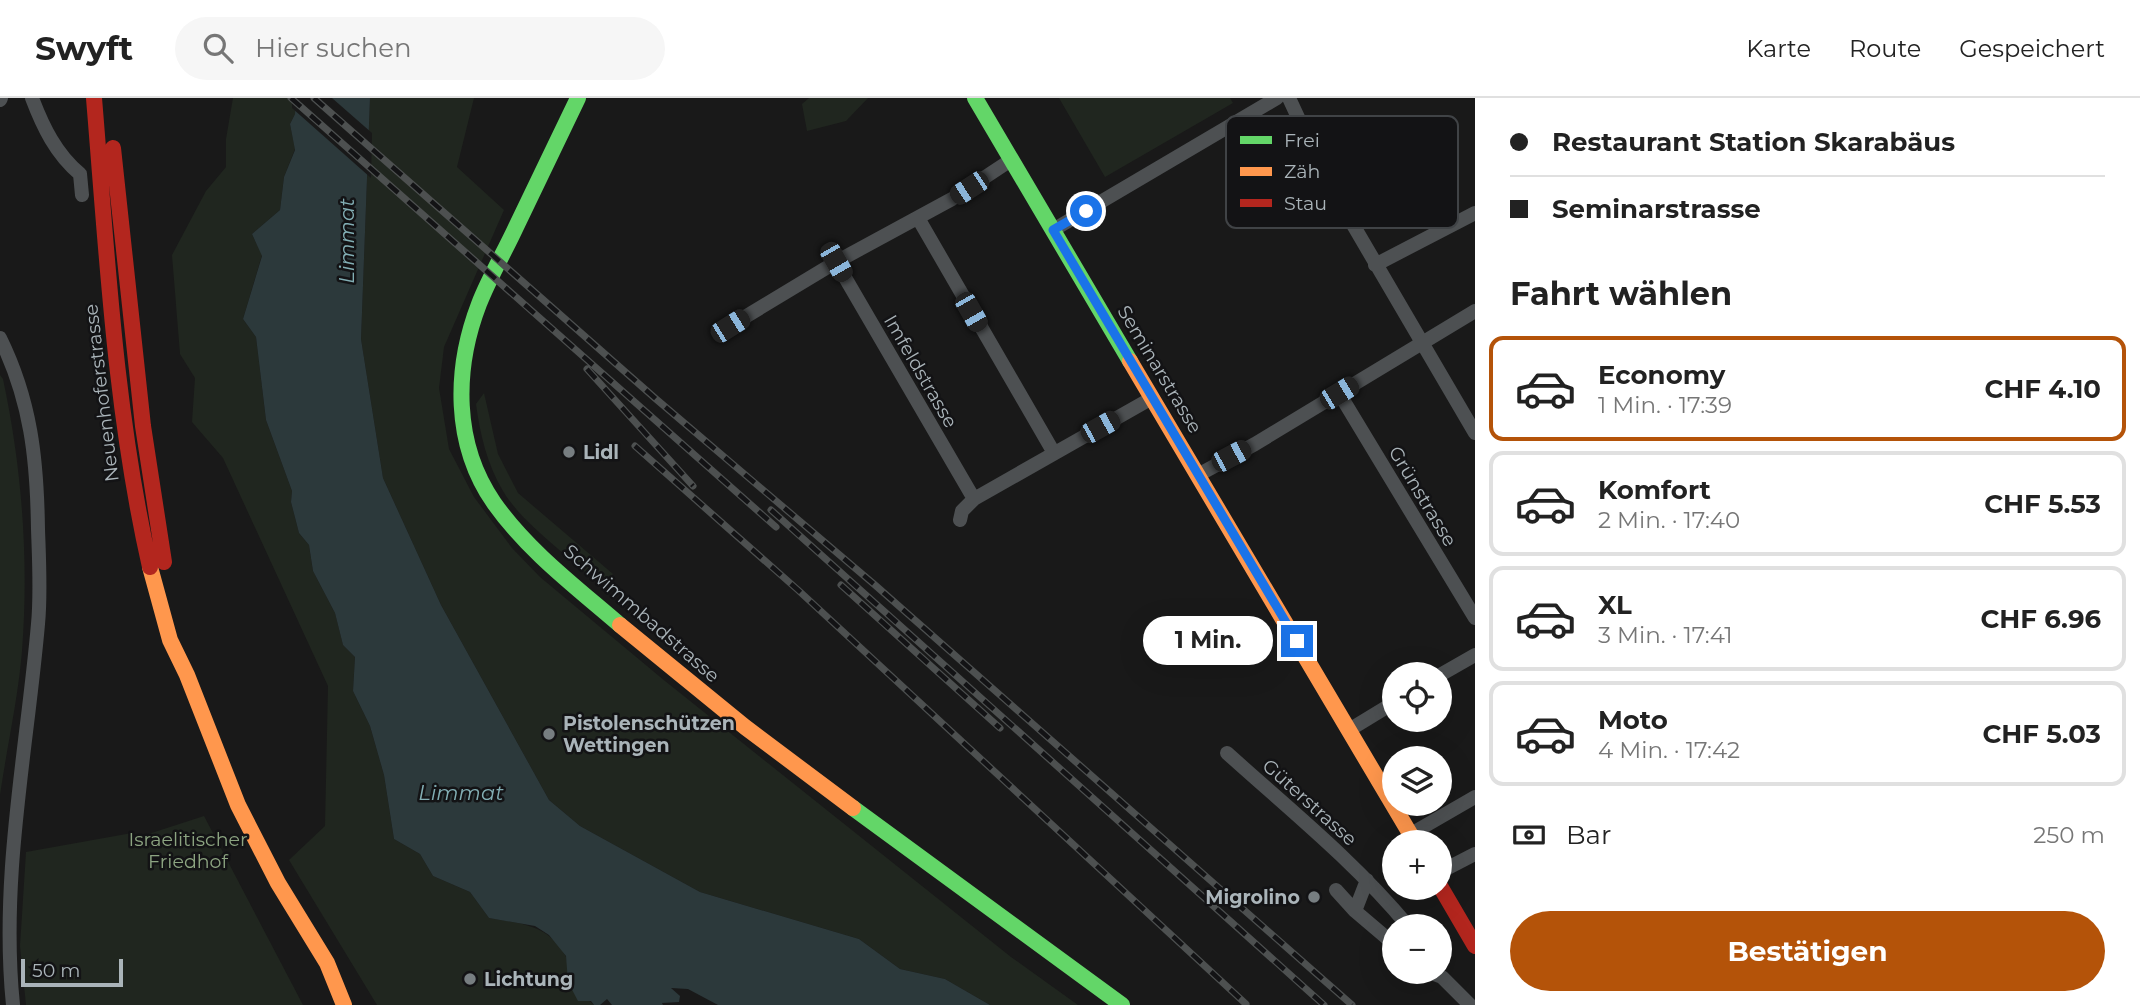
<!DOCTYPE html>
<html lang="de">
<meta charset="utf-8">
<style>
:root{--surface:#fff;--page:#f6f6f6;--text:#222;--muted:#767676;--line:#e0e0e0;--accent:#b45309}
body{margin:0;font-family:Montserrat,sans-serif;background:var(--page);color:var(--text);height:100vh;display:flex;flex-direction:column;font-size:26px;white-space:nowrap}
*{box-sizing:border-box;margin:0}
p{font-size:23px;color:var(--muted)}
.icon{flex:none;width:38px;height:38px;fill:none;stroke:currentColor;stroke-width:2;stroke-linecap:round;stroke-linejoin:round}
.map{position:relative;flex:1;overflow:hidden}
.sheet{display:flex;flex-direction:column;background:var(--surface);width:665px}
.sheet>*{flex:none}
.hud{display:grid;align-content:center;height:154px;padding:0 35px;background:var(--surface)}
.buttons{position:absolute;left:1382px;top:564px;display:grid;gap:14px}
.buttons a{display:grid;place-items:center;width:70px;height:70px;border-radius:50%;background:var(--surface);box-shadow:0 7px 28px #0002;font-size:35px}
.scale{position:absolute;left:21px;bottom:18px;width:102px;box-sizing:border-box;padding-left:7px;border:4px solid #aab4b9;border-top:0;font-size:19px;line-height:24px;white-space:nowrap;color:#aab4b9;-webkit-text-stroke:5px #131315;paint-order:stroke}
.end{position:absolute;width:32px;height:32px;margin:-16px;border:9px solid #1a73e8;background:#fff;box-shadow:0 0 0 4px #fff}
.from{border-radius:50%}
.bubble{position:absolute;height:49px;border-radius:24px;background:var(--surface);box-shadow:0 7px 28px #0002;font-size:23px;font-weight:700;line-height:49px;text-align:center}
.car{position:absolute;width:21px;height:42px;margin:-21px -10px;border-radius:9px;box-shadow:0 0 5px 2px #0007;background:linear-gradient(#222 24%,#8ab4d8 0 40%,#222 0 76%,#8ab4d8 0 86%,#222 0)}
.hud b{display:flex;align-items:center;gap:24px;height:66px;font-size:26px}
.hud b+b{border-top:2px solid var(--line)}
.hud i{width:18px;height:18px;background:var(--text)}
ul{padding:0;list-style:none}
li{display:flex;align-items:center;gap:21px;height:105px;margin:0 14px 10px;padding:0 21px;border:4px solid var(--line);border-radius:14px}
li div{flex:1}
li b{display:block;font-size:26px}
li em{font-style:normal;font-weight:700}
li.selected{border-color:var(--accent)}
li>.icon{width:63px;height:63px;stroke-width:1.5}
h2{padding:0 35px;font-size:32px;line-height:84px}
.pay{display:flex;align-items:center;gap:18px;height:77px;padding:0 35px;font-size:26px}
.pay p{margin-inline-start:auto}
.cta{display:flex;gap:14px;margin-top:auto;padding:14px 35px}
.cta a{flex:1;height:80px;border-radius:42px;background:var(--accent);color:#fff;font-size:28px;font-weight:700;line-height:80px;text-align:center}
header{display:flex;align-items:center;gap:42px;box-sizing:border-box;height:98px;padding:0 35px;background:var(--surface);border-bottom:2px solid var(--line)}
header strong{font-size:33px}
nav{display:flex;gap:38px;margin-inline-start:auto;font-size:24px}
.search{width:490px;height:63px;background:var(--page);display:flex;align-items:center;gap:18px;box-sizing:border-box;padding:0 24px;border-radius:38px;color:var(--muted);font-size:26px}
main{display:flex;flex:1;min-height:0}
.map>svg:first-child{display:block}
.green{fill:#20261f}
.water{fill:#2c393b}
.pier{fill:#191919}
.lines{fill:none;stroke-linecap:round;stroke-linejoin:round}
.street{stroke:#4d5052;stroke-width:14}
.fast{stroke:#63d668;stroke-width:16}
.slow{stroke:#ff974d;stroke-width:16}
.jam{stroke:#b3261e;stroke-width:16}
.rail-casing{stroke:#4d5050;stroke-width:7}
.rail{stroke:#131315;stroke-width:4.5;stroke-dasharray:13;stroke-linecap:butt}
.route{stroke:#1a73e8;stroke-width:9}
.poi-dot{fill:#777e81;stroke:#131315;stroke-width:2.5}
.labels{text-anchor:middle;stroke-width:5;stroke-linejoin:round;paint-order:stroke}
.street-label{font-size:19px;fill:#aab4b9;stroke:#131315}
.poi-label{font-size:19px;font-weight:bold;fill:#aab4b9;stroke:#131315;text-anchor:start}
.park-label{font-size:19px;fill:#8ca481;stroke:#131315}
.water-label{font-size:21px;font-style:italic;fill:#82aeb4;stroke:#131315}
.key{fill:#131315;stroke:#404346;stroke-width:2}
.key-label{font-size:19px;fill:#aab4b9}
</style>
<header>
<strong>Swyft</strong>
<div class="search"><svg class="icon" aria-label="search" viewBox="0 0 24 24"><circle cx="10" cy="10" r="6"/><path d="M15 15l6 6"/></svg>Hier suchen</div>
<nav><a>Karte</a><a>Route</a><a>Gespeichert</a></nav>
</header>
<main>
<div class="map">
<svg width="1475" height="907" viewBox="0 0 1475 907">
<rect width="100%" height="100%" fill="#191919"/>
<path class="green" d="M233 0H296L295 16 290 26 295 51 284 79 280 112 252 136 262 157 243 221 256 239 266 322 292 393 291 404 299 435 309 447 313 473 335 515 343 547 355 559 353 593 370 628 384 677 394 741 420 756 433 778 470 794 489 820C519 825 549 827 565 857 569 864 568 876 568 884L594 907H377L289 762 325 728 328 588 223 360 192 324 195 280 180 256 172 157 206 93 226 69V41Z
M370 0H474L457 69 504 112 444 249 439 290 449 351 474 399 512 450 540 479 665 583 1011 859 1078 907H990L945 881 900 871 859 841 700 794 580 728 549 702 441 507 383 380 361 241Z
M809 0H868L846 23 807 33 802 6Z
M1059 0H1230L1233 5 1105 79Z
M0 277 3 281C22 370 29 462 22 553 18 601 7 649 0 697Z
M484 295 498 356 518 395 613 476 607 482 592 480C566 456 520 423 503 393 487 366 480 336 476 306Z
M204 718 303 907H26L20 848 26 754 132 735 133 741Z"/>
<path class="water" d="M296 0H370L361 241 383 380 441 507 549 702 580 728 700 794 859 841 900 871 945 881 990 907H718L688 891 671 890 680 898 679 904 662 905 663 907H612L607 901 600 907H594L591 903H578L568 884 566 858 549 837 535 828 489 820 470 794 433 778 420 756 394 741 384 677 370 628 353 593 355 559 343 547 335 515 313 473 309 447 299 435 291 404 292 393 266 322 256 239 243 221 262 158 252 136 280 112 284 79 295 52 290 26 295 16Z"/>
<path class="pier" d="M292 0H332L372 35 371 80 292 10Z"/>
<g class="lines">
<path class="street" d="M32 0C43 29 56 56 80 76L82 97
M1289 0 1328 84 1475 335
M0 2 1 0
M918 120 1054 355
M1053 132 1277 0
M836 164 974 401
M1375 167 1475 115
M730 228 836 164 952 101 1011 62
M0 240C31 303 37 361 38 431 39 462 41 495 38 526 27 652 0 780 13 907
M1339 295 1475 520
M1198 377 1255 346 1475 213
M960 422 962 413 974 401 1152 300
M1440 577 1475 557
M1349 632 1395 604
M1227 655C1289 711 1355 764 1408 828
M1411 736 1475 699
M1440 774 1475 756
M1367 782 1355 813 1395 847
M1336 792 1355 813
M1426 873 1442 879 1470 907"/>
<path class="fast" d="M578 0C557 43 537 86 516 129 504 155 489 180 479 206 454 271 453 346 494 405 528 453 576 489 620 527
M975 0 1130 263
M853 710 1122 907"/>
<path class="slow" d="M1130 263 1415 744
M150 469 170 542 187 577 238 707 278 785 327 865 344 907
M620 527 745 629 853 710"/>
<path class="jam" d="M94 0C107 157 115 315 150 469
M113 50 143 328 164 464
M1440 788 1475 848"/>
<g class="rail-casing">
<path id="rail" d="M291 0 776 429
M314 0 656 301 875 487 1352 907
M587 271 693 388
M635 348 798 492 1246 906
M771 412 1324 907
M841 487 1000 630"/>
</g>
<use href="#rail" class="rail"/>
</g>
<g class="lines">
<path class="route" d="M1086 113 1053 132 1297 543"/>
</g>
<g class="poi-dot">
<circle cx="569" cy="354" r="7"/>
<circle cx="549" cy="636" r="7"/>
<circle cx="1314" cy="799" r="7"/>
<circle cx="470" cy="881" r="7"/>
</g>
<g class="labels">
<g class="street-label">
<text transform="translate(1160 271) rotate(59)" y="7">Seminarstrasse</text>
<text transform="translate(921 273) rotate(60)" y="7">Imfeldstrasse</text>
<text transform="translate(101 295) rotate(-97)" y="7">Neuenhoferstrasse</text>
<text transform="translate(1423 398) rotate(59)" y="7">Grünstrasse</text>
<text transform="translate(642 515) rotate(41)" y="7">Schwimmbadstrasse</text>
<text transform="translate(1310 704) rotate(42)" y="7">Güterstrasse</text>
</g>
<g class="poi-label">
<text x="583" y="361">Lidl</text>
<text x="563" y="632">Pistolenschützen<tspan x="563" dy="22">Wettingen</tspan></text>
<text x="1300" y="806" text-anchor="end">Migrolino</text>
<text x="484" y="888">Lichtung</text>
</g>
<g class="park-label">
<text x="188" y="748">Israelitischer<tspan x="188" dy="22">Friedhof</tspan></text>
</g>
<g class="water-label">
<text transform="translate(347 143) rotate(-90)" y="7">Limmat</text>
<text x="461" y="702">Limmat</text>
</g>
</g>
<rect x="1226" y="18" width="232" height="112" rx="10" class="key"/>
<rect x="1240" y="38" width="32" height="8" fill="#63d668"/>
<rect x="1240" y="69" width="32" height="9" fill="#ff974d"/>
<rect x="1240" y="101" width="32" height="8" fill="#b3261e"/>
<g class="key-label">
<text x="1284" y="49">Frei</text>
<text x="1284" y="80">Zäh</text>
<text x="1284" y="112">Stau</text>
</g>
</svg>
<div class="buttons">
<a><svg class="icon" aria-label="locate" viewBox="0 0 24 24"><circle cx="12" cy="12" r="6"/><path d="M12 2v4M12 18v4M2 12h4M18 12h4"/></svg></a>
<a><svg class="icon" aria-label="layers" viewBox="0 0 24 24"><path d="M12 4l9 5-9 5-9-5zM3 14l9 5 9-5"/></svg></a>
<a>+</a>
<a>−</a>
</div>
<div class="scale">50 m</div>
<i class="end from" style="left:1086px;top:113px"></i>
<i class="end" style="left:1297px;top:543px"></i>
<div class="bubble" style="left:1143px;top:518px;width:130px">1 Min.</div>
<i class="car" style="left:969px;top:90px;rotate:237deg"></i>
<i class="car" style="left:836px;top:164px;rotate:150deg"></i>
<i class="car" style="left:971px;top:214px;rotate:150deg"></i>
<i class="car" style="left:730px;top:228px;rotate:58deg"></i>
<i class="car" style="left:1339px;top:295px;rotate:59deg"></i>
<i class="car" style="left:1100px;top:329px;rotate:61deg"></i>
<i class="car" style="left:1231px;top:358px;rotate:62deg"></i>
</div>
<section class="sheet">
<div class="hud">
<b><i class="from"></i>Restaurant Station Skarabäus</b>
<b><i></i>Seminarstrasse</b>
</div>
<h2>Fahrt wählen</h2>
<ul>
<li class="selected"><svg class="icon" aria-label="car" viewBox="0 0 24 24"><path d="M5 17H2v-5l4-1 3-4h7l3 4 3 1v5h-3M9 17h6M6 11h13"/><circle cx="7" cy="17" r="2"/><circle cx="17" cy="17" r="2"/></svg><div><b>Economy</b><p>1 Min. · 17:39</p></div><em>CHF 4.10</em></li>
<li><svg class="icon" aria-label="car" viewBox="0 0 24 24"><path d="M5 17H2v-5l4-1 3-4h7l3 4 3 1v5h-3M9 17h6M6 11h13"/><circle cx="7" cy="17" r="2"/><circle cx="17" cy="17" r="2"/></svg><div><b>Komfort</b><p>2 Min. · 17:40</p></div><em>CHF 5.53</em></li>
<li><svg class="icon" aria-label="car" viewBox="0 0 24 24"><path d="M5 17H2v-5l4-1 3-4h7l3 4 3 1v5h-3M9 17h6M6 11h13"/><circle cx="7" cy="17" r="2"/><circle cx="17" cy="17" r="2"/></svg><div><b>XL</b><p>3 Min. · 17:41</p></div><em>CHF 6.96</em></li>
<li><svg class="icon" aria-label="car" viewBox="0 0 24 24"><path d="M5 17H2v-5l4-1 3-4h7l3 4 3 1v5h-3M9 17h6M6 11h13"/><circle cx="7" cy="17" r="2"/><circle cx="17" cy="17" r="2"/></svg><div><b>Moto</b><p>4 Min. · 17:42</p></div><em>CHF 5.03</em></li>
</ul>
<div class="pay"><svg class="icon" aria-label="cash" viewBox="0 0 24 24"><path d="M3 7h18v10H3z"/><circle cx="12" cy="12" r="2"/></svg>Bar<p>250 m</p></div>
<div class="cta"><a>Bestätigen</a></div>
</section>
</main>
